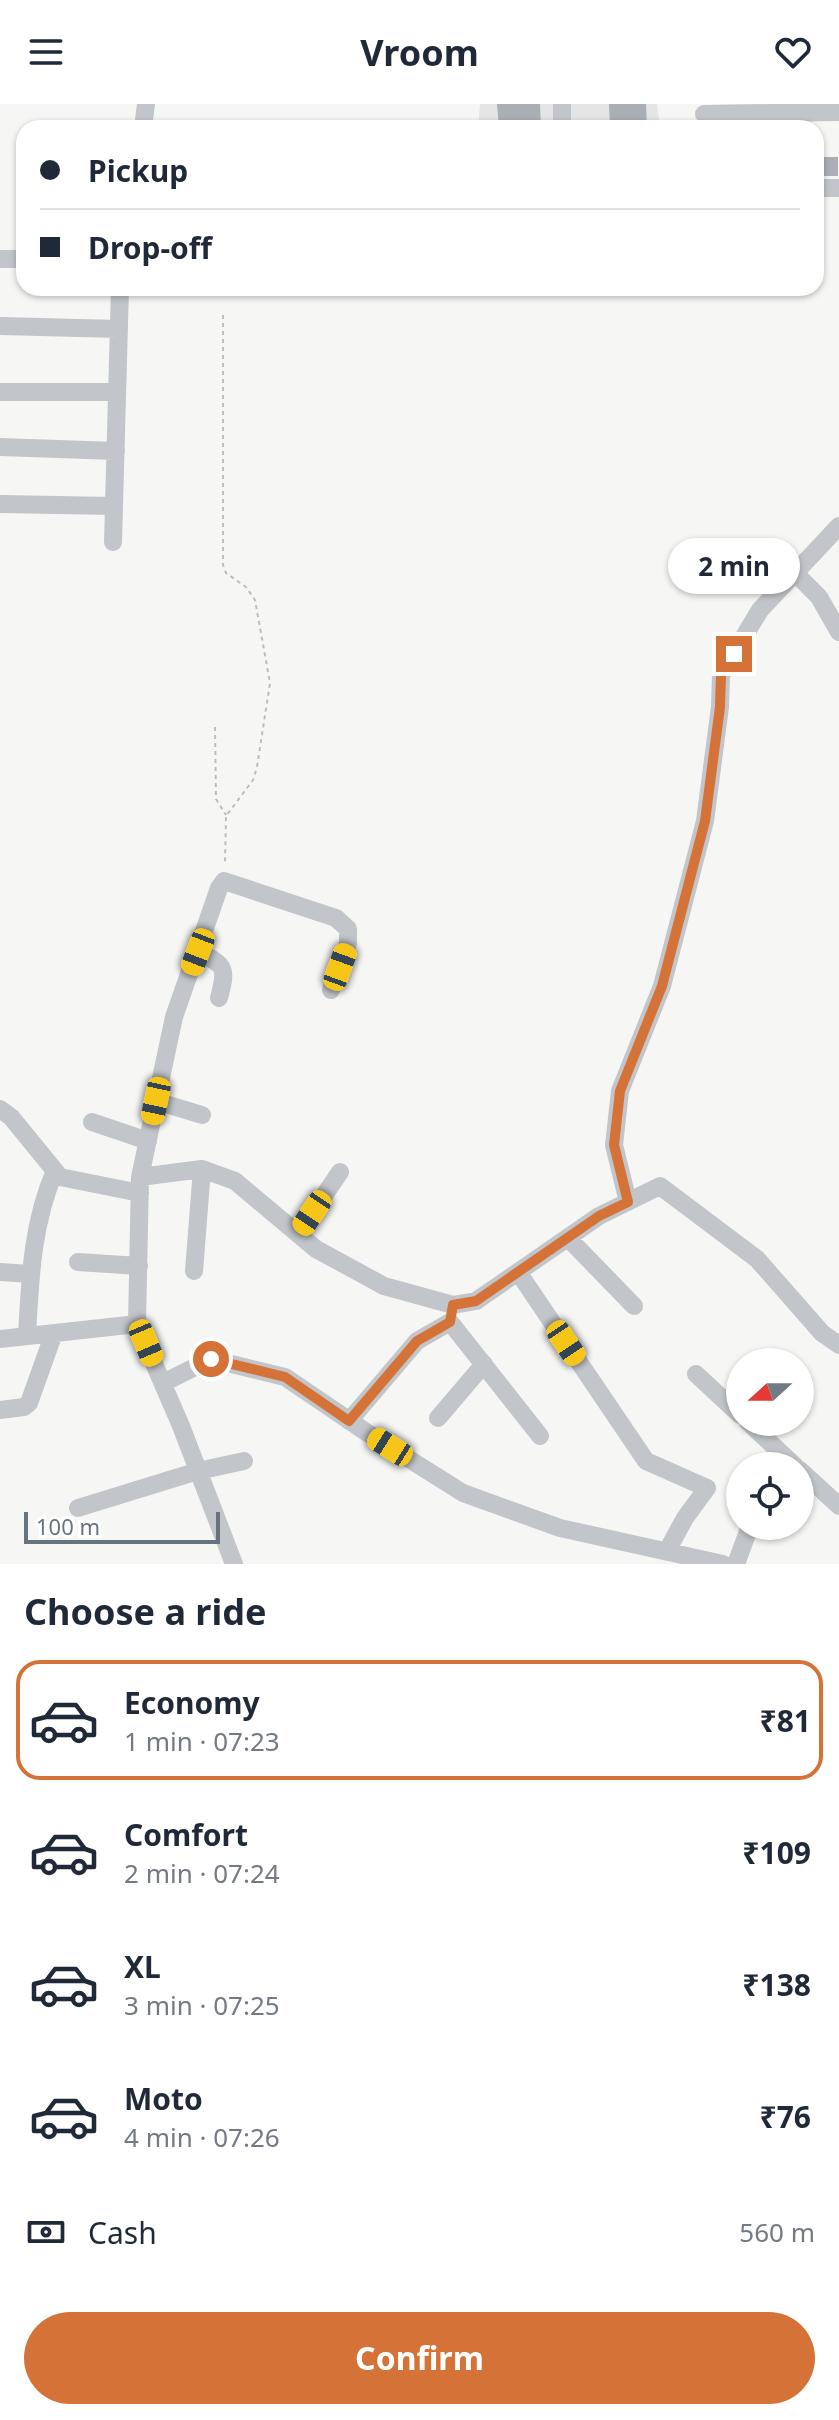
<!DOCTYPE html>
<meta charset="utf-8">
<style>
:root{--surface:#fff;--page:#f6f6f7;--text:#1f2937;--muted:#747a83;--line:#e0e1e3;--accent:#d47237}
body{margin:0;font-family:"Noto Sans",sans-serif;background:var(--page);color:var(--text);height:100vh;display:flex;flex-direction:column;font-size:30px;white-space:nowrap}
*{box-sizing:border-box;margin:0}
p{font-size:26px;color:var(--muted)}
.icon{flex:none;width:44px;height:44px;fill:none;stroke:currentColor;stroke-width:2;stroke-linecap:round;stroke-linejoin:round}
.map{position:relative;height:1460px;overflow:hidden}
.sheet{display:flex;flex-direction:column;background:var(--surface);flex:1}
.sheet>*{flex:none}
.top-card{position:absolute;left:16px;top:16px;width:808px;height:176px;border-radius:24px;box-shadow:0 2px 6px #0004;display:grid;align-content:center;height:176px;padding:0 24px;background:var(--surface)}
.needle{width:52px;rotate:249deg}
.fabs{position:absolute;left:726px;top:1244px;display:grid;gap:16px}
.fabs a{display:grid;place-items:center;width:88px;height:88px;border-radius:50%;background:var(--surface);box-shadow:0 2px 6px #0004;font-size:40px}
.scale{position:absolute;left:24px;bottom:20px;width:196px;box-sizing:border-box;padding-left:8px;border:4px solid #687382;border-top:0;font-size:22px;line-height:28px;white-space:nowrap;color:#687382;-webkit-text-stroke:6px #fff;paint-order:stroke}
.end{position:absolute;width:36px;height:36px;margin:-18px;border:10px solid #d47237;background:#fff;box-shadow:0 0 0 4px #fff}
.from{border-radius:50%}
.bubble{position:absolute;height:56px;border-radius:28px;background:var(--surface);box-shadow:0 2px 6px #0004;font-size:26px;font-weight:700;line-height:56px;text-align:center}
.car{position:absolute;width:24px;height:48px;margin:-24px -12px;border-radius:10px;box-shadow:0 0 6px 2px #0007;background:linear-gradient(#f5c518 24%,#345 0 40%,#f5c518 0 76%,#345 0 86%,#f5c518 0)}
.top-card b{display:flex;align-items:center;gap:28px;height:76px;font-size:30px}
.top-card b+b{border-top:2px solid var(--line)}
.top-card i{width:20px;height:20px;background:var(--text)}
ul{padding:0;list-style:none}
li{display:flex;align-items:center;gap:24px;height:120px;margin:0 16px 12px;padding:0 8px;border:4px solid transparent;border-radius:24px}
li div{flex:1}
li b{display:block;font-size:30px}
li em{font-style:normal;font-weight:700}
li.current{border-color:var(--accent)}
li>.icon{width:72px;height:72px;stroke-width:1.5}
h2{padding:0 24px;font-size:36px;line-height:96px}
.pay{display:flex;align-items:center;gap:20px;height:88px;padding:0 24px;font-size:30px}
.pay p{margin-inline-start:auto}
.action{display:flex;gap:16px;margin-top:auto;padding:16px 24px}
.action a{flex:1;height:92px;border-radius:48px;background:var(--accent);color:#fff;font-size:32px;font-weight:700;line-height:92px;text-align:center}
header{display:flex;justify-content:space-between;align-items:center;height:104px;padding:0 24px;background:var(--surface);font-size:36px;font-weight:700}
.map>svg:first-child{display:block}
.built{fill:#e4e5e4}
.building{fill:#aaafb6}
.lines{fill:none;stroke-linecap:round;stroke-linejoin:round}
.path{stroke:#babcbf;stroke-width:2;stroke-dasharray:4 4;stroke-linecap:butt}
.minor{stroke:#c2c5c9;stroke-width:18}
.route{stroke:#d47237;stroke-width:10}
</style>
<header><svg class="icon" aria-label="menu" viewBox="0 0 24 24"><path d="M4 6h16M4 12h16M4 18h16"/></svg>Vroom<svg class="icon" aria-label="heart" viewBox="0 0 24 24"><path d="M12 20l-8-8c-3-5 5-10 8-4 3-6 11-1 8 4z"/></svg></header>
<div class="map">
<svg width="839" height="1460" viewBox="0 0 839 1460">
<rect width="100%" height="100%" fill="#f6f6f4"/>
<path class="built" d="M480 0H657L660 24H478Z"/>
<path class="building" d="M497 0H540L541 24H499Z
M609 0H646L647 24H610Z
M819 53H838V72H819Z"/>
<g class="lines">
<path class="path" d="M223 211V461L226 469 246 483 255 496 270 579 257 663 253 676 226 712 225 760
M215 623 216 695 226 711"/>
<path class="minor" d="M562 0V24
M704 10 839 8
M143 24 146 0
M816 84H839
M0 155H24
M0 222 119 225
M0 288H117
M0 343 116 347
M0 400 114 402
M113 438 120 184
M795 469 819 493 839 528
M198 848C226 861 227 864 219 894
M156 997 202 1011
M0 1005 11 1013 60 1073 140 1089
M92 1018 148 1037
M140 1073 174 913 219 784 224 777 336 814 348 825V839L331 886
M628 1098 614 1041 620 987 662 882 705 717 720 603 721 571 760 506 839 422
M298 1130 340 1068
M568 1134 634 1202
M78 1158 139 1162
M194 1167 202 1065
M0 1168 30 1170
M518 1168 646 1357 707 1384 685 1414 667 1447
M137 1220 181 1322 234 1460
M27 1232C30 1176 32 1119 55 1067
M0 1235 137 1220 140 1073 202 1065 235 1077 316 1145 384 1182 453 1201 476 1197 599 1112 660 1082 757 1155 822 1229 839 1241
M696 1270 740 1311
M163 1279 211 1255 285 1273 366 1328 463 1389 560 1424 723 1460
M0 1306 24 1303 29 1299 54 1229
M438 1314 484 1260
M349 1317 417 1237 450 1218 540 1332
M748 1318 795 1362
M800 1366 839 1402
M78 1404 198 1367 244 1357
M736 1460 750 1422"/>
</g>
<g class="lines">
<path class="route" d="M211 1255 285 1273 349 1317 417 1237 450 1218 453 1201 476 1197 599 1112 628 1098 614 1041 620 987 662 882 669 855 705 717 720 603 721 571 734 550"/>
</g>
</svg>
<div class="fabs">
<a><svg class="needle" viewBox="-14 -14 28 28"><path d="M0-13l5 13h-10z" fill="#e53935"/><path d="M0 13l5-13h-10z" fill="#747a83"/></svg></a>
<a><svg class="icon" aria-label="locate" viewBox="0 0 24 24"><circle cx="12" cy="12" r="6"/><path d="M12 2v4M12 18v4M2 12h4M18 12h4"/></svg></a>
</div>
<div class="scale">100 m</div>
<i class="end from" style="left:211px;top:1255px"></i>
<i class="end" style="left:734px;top:550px"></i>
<div class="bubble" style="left:668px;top:434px;width:132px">2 min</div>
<i class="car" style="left:198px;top:848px;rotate:201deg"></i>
<i class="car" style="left:340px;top:863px;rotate:20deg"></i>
<i class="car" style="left:156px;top:997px;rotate:192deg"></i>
<i class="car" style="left:312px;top:1109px;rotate:214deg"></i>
<i class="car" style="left:146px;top:1239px;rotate:157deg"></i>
<i class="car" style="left:566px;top:1239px;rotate:146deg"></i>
<i class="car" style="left:390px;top:1343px;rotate:302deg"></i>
<div class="top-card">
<b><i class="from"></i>Pickup</b>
<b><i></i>Drop-off</b>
</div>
</div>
<section class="sheet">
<h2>Choose a ride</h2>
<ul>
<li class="current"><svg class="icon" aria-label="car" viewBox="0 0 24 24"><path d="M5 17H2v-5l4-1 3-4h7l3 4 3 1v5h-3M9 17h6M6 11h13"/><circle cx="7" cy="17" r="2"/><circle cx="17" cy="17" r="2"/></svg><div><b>Economy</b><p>1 min · 07:23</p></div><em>₹81</em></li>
<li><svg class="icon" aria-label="car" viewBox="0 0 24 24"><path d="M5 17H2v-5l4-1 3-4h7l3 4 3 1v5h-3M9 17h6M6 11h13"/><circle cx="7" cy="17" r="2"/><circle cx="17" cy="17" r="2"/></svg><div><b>Comfort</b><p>2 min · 07:24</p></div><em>₹109</em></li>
<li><svg class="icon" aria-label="car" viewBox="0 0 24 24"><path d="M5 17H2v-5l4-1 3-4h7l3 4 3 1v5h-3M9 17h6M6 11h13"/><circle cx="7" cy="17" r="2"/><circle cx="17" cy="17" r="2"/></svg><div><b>XL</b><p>3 min · 07:25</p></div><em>₹138</em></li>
<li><svg class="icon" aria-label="car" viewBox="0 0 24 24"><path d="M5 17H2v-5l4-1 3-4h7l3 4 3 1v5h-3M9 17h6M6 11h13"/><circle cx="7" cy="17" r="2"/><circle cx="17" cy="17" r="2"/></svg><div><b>Moto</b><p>4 min · 07:26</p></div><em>₹76</em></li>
</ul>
<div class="pay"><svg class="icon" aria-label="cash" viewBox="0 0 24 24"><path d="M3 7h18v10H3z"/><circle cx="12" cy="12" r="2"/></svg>Cash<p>560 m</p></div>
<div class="action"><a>Confirm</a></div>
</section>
